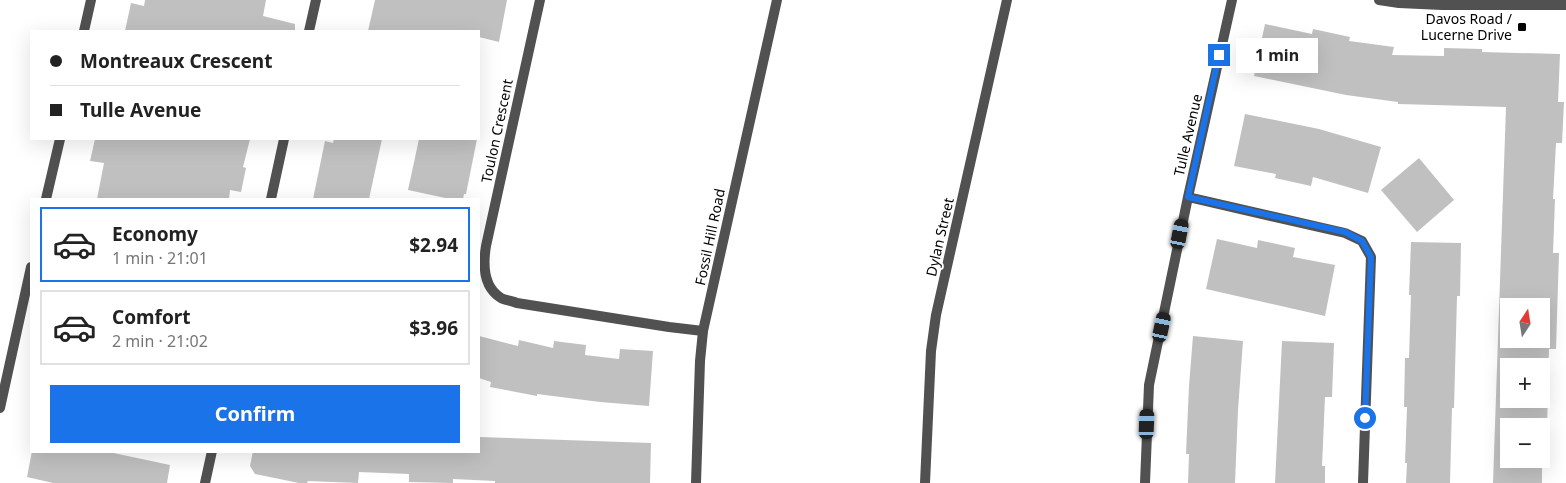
<!DOCTYPE html>
<meta charset="utf-8">
<style>
:root{--surface:#fff;--page:#f2f2f2;--text:#222;--muted:#767676;--line:#e0e0e0;--accent:#1a73e8}
body{margin:0;font-family:"Noto Sans",sans-serif;background:var(--page);color:var(--text);height:100vh;display:flex;flex-direction:column;font-size:19px;white-space:nowrap}
*{box-sizing:border-box;margin:0}
p{font-size:16px;color:var(--muted)}
.icon{flex:none;width:28px;height:28px;fill:none;stroke:currentColor;stroke-width:2;stroke-linecap:round;stroke-linejoin:round}
.map{position:relative;flex:1;overflow:hidden}
.panel{position:absolute;left:30px;top:198px;width:450px;height:255px;display:flex;flex-direction:column;background:var(--surface);border-radius:0px;box-shadow:0 5px 20px #0002}
.panel>*{flex:none}
.banner{position:absolute;left:30px;top:30px;width:450px;height:110px;border-radius:0px;box-shadow:0 5px 20px #0002;display:grid;align-content:center;height:110px;padding:0 20px;background:var(--surface)}
.needle{width:32px;rotate:12deg}
.fabs{position:absolute;left:1500px;top:298px;display:grid;gap:10px}
.fabs a{display:grid;place-items:center;width:50px;height:50px;border-radius:0px;background:var(--surface);box-shadow:0 5px 20px #0002;font-size:25px}
.end{position:absolute;width:22px;height:22px;margin:-11px;border:6px solid #1a73e8;background:#fff;box-shadow:0 0 0 2px #fff}
.from{border-radius:50%}
.bubble{position:absolute;height:35px;border-radius:0px;background:var(--surface);box-shadow:0 5px 20px #0002;font-size:16px;font-weight:700;line-height:35px;text-align:center}
.car{position:absolute;width:15px;height:30px;margin:-15px -8px;border-radius:6px;box-shadow:0 0 4px 1px #0007;background:linear-gradient(#222 24%,#8ab4d8 0 40%,#222 0 76%,#8ab4d8 0 86%,#222 0)}
.banner b{display:flex;align-items:center;gap:18px;height:48px;font-size:19px}
.banner b+b{border-top:1px solid var(--line)}
.banner i{width:12px;height:12px;background:var(--text)}
ul{padding:9px 0 0;list-style:none}
li{display:flex;align-items:center;gap:15px;height:75px;margin:0 10px 8px;padding:0 10px;border:2px solid var(--line);border-radius:0px}
li div{flex:1}
li b{display:block;font-size:19px}
li em{font-style:normal;font-weight:700}
li.selected{border-color:var(--accent)}
li>.icon{width:45px;height:45px;stroke-width:1.5}
.primary-button{display:flex;gap:10px;margin-top:auto;padding:10px 20px}
.primary-button a{flex:1;height:58px;border-radius:0px;background:var(--accent);color:#fff;font-size:20px;font-weight:700;line-height:58px;text-align:center}
.map>svg:first-child{display:block}
.building{fill:#c0c0c0;fill-rule:evenodd}
.lines{fill:none;stroke-linecap:round;stroke-linejoin:round}
.minor{stroke:#515151;stroke-width:10}
.tertiary{stroke:#515151;stroke-width:10}
.route{stroke:#1a73e8;stroke-width:6}
.poi-dot{fill:#000;stroke:#fff;stroke-width:2}
.labels{text-anchor:middle;stroke-width:4;stroke-linejoin:round;paint-order:stroke}
.poi-label{font-size:14px;fill:#000;stroke:#fff;text-anchor:end}
.street-label{font-size:14px;fill:#000;stroke:#fff}
</style>
<div class="map">
<svg width="1566" height="483" viewBox="0 0 1566 483">
<rect width="100%" height="100%" fill="#fff"/>
<path class="building" d="M145 0H266L263 16 295 24V31H125L131 3 144 6Z
M375 0H507L499 42 479 37V31H368Z
M1265 24 1312 34 1313 29 1350 37 1349 41 1394 47 1392 55 1444 56V48L1482 49V52L1560 54 1558 102H1564L1562 143H1556L1553 199H1555L1553 253H1559L1556 349H1549L1546 467H1542V483H1493L1506 107 1398 104V102L1346 95 1254 76ZM1509 306H1541V339H1509ZM1509 366H1541V399H1509ZM1509 426H1541V459H1509Z
M1245 114 1319 129 1381 147 1368 193 1313 177 1311 186 1275 178 1276 174 1234 166Z
M95 139H250L243 167 246 168 241 192 230 190 229 199H97L104 163 90 161Z
M334 139H382L369 199H313L325 141 333 143Z
M419 139H477L466 194H464L463 199H450L408 190Z
M1419 158 1454 200 1417 232 1381 190Z
M1217 239 1257 248 1258 240 1295 248 1293 257 1335 265 1325 316 1206 289Z
M1411 242 1461 243 1460 296H1457L1454 408H1452L1450 483H1406L1407 463H1405L1407 407H1404L1405 358H1409L1411 295H1409Z
M479 336 518 346 519 340 553 348 554 341 586 345 585 355 619 359 620 349 653 351 649 406 600 402 537 394V396L490 387 491 382 479 378Z
M1193 336 1243 341 1238 410 1235 483H1188L1189 454H1186L1189 386Z
M1282 341 1334 343 1332 397H1325L1322 466H1325V483H1275Z
M479 437 651 443 650 483H495V481L453 479V483L409 482V474L359 472 358 483 308 481 307 483H299L255 474 250 466 253 451H479Z
M32 451H104L170 465 167 483H53L27 477Z"/>
<g class="lines">
<path class="minor" d="M540 0 486 246C483 264 483 287 501 298 505 300 512 301 517 303L669 327 703 331
M84 31 91 0
M309 31 316 0
M1188 197 1345 233 1362 241 1371 257 1363 483
M46 199 60 139
M271 199 284 139
M0 408 31 267
M205 483 212 451
M925 483 931 351 936 315 1007 0
M1145 483 1149 385 1188 197 1232 0"/>
<path class="tertiary" d="M1379 0 1399 3 1442 5H1566
M696 483 700 361 703 331 777 0"/>
</g>
<g class="lines">
<path class="route" d="M1219 55 1188 197 1345 232 1362 241 1371 257 1365 418"/>
</g>
<rect class="poi-dot" x="1517" y="22" width="10" height="10" rx="2.5"/>
<g class="labels">
<g class="poi-label">
<text x="1512" y="24">Davos Road /<tspan x="1512" dy="16">Lucerne Drive</tspan></text>
</g>
<g class="street-label">
<text transform="translate(497 131) rotate(-78)" y="5">Toulon Crescent</text>
<text transform="translate(1188 135) rotate(-77)" y="5">Tulle Avenue</text>
<text transform="translate(710 237) rotate(-78)" y="5">Fossil Hill Road</text>
<text transform="translate(940 237) rotate(-77)" y="5">Dylan Street</text>
</g>
</g>
</svg>
<div class="fabs">
<a><svg class="needle" viewBox="-14 -14 28 28"><path d="M0-13l5 13h-10z" fill="#e53935"/><path d="M0 13l5-13h-10z" fill="#767676"/></svg></a>
<a>+</a>
<a>−</a>
</div>
<i class="end from" style="left:1365px;top:418px"></i>
<i class="end" style="left:1219px;top:55px"></i>
<div class="bubble" style="left:1236px;top:38px;width:82px">1 min</div>
<i class="car" style="left:1180px;top:234px;rotate:11deg"></i>
<i class="car" style="left:1162px;top:327px;rotate:12deg"></i>
<i class="car" style="left:1147px;top:424px;rotate:2deg"></i>
<div class="banner">
<b><i class="from"></i>Montreaux Crescent</b>
<b><i></i>Tulle Avenue</b>
</div>
<section class="panel">
<ul>
<li class="selected"><svg class="icon" aria-label="car" viewBox="0 0 24 24"><path d="M5 17H2v-5l4-1 3-4h7l3 4 3 1v5h-3M9 17h6M6 11h13"/><circle cx="7" cy="17" r="2"/><circle cx="17" cy="17" r="2"/></svg><div><b>Economy</b><p>1 min · 21:01</p></div><em>$2.94</em></li>
<li><svg class="icon" aria-label="car" viewBox="0 0 24 24"><path d="M5 17H2v-5l4-1 3-4h7l3 4 3 1v5h-3M9 17h6M6 11h13"/><circle cx="7" cy="17" r="2"/><circle cx="17" cy="17" r="2"/></svg><div><b>Comfort</b><p>2 min · 21:02</p></div><em>$3.96</em></li>
</ul>
<div class="primary-button"><a>Confirm</a></div>
</section>
</div>
